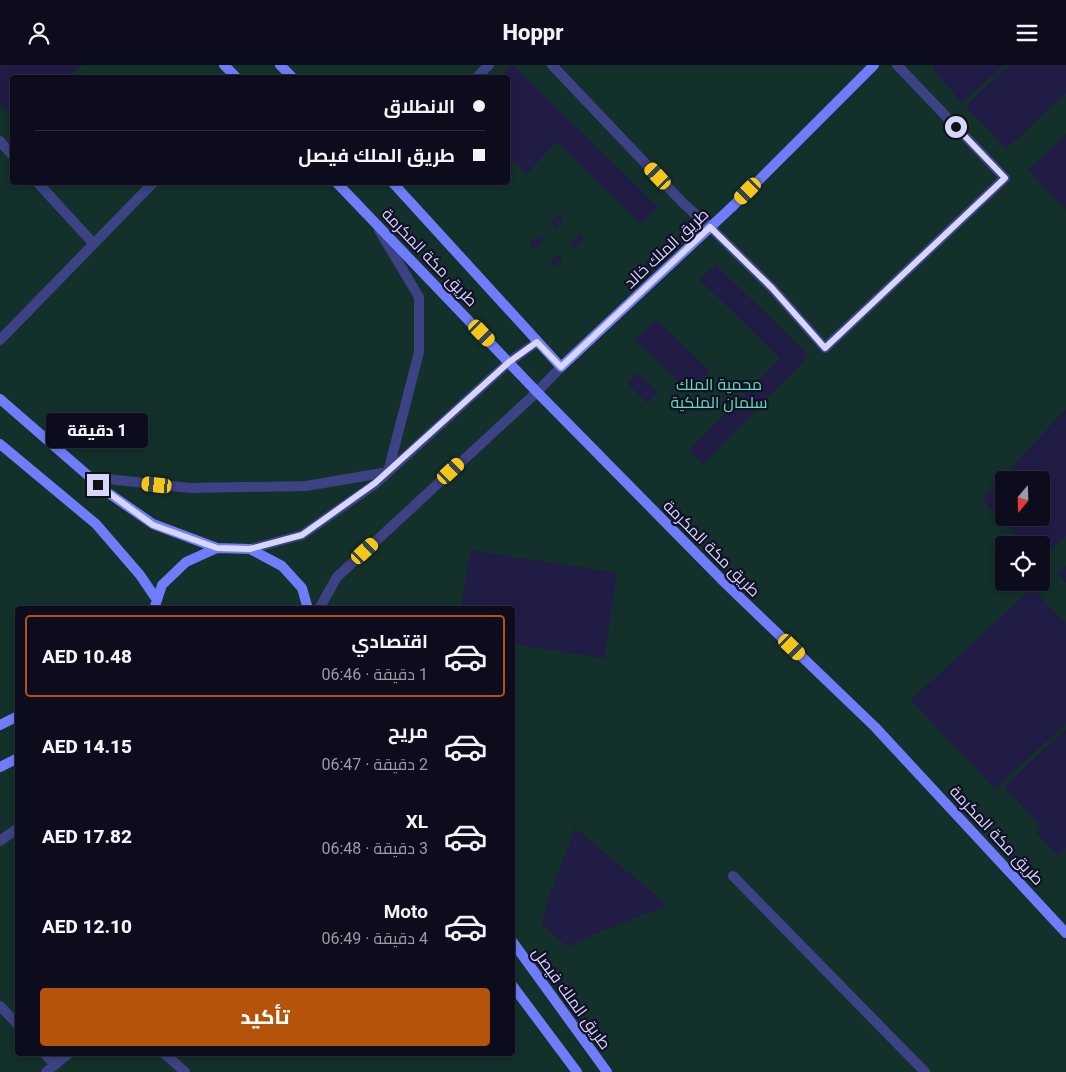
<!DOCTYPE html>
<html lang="ar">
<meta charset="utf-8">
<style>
:root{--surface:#0d0c1c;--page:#1b1a29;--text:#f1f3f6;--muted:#9a9ba3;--line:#2d2c3b;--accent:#b45309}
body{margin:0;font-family:Roboto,Cairo,sans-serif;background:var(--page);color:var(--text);direction:rtl;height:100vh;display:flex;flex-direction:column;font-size:19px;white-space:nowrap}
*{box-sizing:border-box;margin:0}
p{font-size:16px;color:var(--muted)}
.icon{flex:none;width:28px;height:28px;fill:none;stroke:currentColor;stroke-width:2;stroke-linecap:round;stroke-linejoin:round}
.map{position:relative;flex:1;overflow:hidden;direction:ltr}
.panel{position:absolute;left:15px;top:541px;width:500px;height:450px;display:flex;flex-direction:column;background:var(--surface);border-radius:5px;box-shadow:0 2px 8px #0003,0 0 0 1px var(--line);direction:rtl}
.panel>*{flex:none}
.top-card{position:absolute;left:10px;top:10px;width:500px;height:110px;border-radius:5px;box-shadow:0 2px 8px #0003,0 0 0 1px var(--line);direction:rtl;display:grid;align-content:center;height:110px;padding:0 25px;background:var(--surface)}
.needle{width:32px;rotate:199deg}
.controls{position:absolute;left:995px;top:406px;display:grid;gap:10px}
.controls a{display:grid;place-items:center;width:55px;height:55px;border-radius:5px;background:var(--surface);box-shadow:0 2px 8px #0003,0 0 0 1px var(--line);font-size:25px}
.end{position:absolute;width:22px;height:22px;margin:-11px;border:6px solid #d6d6fe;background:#111;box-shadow:0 0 0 2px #111}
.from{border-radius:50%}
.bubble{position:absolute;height:35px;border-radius:5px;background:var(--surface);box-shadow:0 2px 8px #0003,0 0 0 1px var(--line);font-size:16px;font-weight:800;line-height:35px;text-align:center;direction:rtl}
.car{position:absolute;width:15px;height:30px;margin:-15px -8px;border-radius:6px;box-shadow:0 0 4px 1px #0007;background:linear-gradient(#f5c518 24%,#345 0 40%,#f5c518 0 76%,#345 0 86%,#f5c518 0)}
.top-card b{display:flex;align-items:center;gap:18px;height:48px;font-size:19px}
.top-card b+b{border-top:1px solid var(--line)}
.top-card i{width:12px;height:12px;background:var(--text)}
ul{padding:9px 0 0;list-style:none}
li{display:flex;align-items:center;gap:15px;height:82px;margin:0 10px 8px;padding:0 15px;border:2px solid transparent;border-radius:5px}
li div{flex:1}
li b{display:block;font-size:19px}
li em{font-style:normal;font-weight:800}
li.selected{border-color:var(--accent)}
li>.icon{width:45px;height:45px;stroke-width:1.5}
.primary-button{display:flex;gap:10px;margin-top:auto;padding:10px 25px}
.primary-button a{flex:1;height:58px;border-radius:5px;background:var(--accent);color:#fff;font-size:20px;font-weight:800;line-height:58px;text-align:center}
header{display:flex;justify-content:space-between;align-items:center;height:65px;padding:0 25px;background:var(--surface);font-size:22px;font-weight:800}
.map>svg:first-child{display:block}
.green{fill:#13302b;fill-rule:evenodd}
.building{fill:#201c46;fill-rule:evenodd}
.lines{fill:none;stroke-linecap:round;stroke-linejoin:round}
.lane{stroke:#3c4283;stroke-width:10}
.street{stroke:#3c4283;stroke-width:10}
.secondary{stroke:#6f7dfb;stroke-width:10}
.route{stroke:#d6d6fe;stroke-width:6}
.labels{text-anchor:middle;stroke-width:4.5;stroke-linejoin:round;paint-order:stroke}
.street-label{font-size:16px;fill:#d6d6fe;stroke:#111026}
.park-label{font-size:16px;fill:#63ddb0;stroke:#111026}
</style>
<header><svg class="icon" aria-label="menu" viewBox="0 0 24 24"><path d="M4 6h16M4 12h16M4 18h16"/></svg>Hoppr<svg class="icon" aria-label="person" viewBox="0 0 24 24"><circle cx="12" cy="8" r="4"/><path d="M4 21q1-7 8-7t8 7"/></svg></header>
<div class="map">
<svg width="1066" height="1007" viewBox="0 0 1066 1007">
<rect width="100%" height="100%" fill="#111026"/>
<path class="green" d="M0 0H1066V1007H0ZM12 12H508V118H12ZM1004 415H1041V452H1004ZM1004 480H1041V518H1004ZM18 544H512V989H18Z"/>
<path class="building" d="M0 0H81L69 12H12V52L0 40Z
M511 0H513L658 142 641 159 557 77 526 109 508 91V12H499Z
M934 0H1003L962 38 934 5Z
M1010 0H1066V28L1006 84 966 41Z
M1066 69V145L1028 105Z
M558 149 564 155 556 163 550 158Z
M539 170 544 175 534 184 529 179Z
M579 170 584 174 574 183 570 178Z
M558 190 563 194 555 202 550 197Z
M715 199 809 291 703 399 688 386 780 293 700 215Z
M656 254 710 306 689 327 635 275Z
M637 308 658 327 647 338 627 318Z
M1066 344V471L1041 493V480H1025L982 434ZM1004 415H1041V452H1004Z
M470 485 617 508 604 593 512 579V544H461Z
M1066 501V518L1057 508Z
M1032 523 1066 559V658L995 724 911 635Z
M1066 664V783L1058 791 1036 767 1042 762 1004 722Z
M575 763 667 840 595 869 568 882 542 859 548 835Z"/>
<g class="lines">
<path class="lane" d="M710 162 772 223 825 283 1005 113 897 0"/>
<path class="street" d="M552 0 684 139 710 162
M477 12 489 0
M0 76 12 90
M38 118 93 178
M0 275 153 118
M90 412 190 423 306 421 388 407 419 287V232L379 165
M250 484 302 470 375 419 509 297 537 277
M319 544 337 512 537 327 561 302
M0 776 18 763
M733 811 925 1007
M0 941 18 960
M45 989 55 1000
M165 989 185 1007
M46 1007 68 989"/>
<path class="secondary" d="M224 0 236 12
M280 0 292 12
M337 118 537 327 726 519 875 662 1066 868
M393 118 561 302 734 140 874 0
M0 334 107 427 153 459 217 483
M0 379 96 459 140 510 157 535
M154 544 162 520 186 497 217 483 250 484 282 501 302 523 308 544
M0 660 18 651
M0 702 18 693
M512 876 607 1007
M512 920 577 1007"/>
</g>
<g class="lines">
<path class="route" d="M98 420 153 460 217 483 250 484 302 470 375 418 509 297 537 277 561 302 710 162 772 223 825 283 1005 113 956 62"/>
</g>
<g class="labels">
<g class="street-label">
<text transform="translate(666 183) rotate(-43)" y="6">طريق الملك خالد</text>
<text transform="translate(430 192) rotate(46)" y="6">طريق مكة المكرمة</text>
<text transform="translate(712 483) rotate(45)" y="6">طريق مكة المكرمة</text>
<text transform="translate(997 770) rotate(47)" y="6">طريق مكة المكرمة</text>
<text transform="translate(572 933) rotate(54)" y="6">طريق الملك فيصل</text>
</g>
<g class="park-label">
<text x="719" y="325">محمية الملك<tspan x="719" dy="18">سلمان الملكية</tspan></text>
</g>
</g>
</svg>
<div class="controls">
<a><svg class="needle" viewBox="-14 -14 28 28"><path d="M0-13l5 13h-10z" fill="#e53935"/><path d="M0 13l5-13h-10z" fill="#9a9ba3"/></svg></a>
<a><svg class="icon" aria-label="locate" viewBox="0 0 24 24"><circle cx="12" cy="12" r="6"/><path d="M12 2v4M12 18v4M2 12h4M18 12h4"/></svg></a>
</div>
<i class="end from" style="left:956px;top:62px"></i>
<i class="end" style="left:98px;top:420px"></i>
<div class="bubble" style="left:46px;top:348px;width:102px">1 دقيقة</div>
<i class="car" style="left:658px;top:111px;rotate:317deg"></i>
<i class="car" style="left:748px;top:126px;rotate:225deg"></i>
<i class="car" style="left:482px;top:268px;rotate:136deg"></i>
<i class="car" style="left:451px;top:406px;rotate:47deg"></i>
<i class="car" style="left:157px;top:420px;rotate:276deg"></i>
<i class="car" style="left:365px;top:486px;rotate:47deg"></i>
<i class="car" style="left:792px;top:582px;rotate:134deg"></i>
<div class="top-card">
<b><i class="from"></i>الانطلاق</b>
<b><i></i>طريق الملك فيصل</b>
</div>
<section class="panel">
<ul>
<li class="selected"><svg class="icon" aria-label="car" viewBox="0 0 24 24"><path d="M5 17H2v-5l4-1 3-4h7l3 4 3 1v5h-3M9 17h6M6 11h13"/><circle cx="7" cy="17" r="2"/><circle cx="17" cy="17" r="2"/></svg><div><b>اقتصادي</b><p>1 دقيقة · 06:46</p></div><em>AED 10.48</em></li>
<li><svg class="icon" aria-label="car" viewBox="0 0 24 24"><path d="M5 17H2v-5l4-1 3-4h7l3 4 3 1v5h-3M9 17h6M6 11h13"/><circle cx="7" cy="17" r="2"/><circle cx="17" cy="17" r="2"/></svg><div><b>مريح</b><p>2 دقيقة · 06:47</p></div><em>AED 14.15</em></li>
<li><svg class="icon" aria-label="car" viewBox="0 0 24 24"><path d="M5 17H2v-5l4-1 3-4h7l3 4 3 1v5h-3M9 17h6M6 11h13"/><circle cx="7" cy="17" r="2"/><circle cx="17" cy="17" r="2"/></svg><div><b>XL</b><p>3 دقيقة · 06:48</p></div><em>AED 17.82</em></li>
<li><svg class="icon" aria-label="car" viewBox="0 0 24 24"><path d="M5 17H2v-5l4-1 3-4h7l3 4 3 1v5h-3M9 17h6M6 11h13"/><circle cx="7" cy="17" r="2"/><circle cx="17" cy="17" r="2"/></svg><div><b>Moto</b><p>4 دقيقة · 06:49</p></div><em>AED 12.10</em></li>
</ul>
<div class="primary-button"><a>تأكيد</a></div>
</section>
</div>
